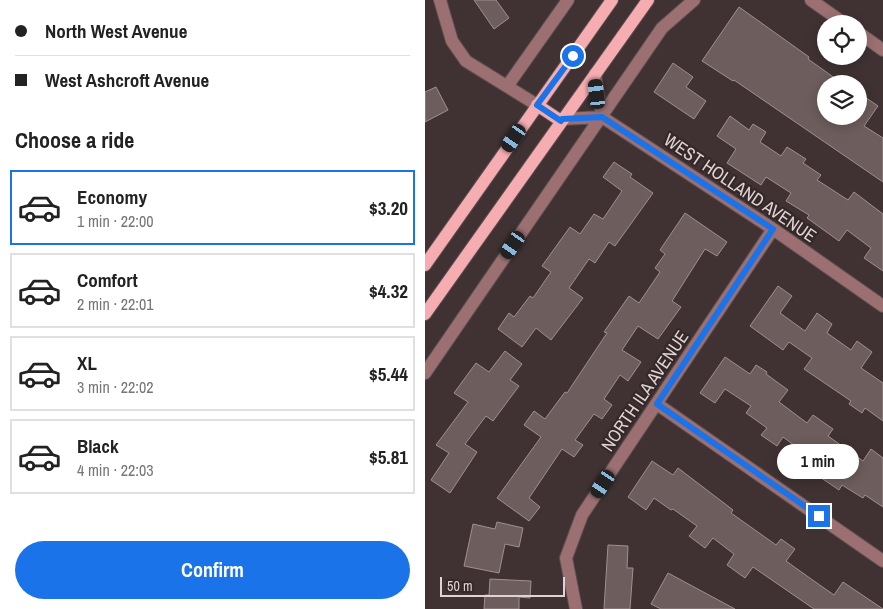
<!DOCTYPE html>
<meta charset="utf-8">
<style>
:root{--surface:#fff;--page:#f6f6f6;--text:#222;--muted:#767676;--line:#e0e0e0;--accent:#1a73e8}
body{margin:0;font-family:"Archivo Narrow",sans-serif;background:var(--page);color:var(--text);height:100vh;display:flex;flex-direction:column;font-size:19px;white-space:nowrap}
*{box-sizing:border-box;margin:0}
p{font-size:16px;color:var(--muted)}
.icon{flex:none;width:28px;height:28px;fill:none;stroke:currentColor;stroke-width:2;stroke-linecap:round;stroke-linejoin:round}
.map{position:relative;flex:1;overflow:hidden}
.sheet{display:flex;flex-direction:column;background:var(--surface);width:425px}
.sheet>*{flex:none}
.top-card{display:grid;align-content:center;height:110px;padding:0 15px;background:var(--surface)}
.fabs{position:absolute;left:392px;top:15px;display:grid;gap:10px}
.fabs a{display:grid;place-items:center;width:50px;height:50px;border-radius:50%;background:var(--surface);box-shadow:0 2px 12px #0003;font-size:25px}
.scale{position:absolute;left:15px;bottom:12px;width:125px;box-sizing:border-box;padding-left:5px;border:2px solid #ded4d5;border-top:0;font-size:14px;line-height:18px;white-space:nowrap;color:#ded4d5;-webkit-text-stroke:4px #362829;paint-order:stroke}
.end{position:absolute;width:22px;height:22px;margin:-11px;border:6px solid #1a73e8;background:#fff;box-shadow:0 0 0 2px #fff}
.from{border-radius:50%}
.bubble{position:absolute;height:35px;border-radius:18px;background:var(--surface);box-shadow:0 2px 12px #0003;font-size:16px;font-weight:800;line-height:35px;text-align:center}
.car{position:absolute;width:15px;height:30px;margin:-15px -8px;border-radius:6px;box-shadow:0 0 4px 1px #0007;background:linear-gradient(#222 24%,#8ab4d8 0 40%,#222 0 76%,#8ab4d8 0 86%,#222 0)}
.top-card b{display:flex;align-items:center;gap:18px;height:48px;font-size:19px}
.top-card b+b{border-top:1px solid var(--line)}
.top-card i{width:12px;height:12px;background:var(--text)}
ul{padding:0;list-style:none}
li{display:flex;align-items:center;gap:15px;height:75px;margin:0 10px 8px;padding:0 5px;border:2px solid var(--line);border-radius:0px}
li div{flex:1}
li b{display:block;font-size:19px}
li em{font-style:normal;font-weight:800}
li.selected{border-color:var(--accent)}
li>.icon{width:45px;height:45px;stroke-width:1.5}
h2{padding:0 15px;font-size:22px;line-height:60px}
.primary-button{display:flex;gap:10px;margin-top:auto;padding:10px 15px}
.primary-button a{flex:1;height:58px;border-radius:30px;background:var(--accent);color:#fff;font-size:20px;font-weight:800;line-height:58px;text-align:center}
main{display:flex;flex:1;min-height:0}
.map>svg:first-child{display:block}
.building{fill:#6d5d5d;stroke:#a18f90}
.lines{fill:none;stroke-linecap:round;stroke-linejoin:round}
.minor-casing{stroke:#5c4f50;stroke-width:14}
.major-casing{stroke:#5c4f50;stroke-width:14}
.minor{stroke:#9c7072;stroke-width:12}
.major{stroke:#f6adb1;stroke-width:12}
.route{stroke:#1a73e8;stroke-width:6}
.labels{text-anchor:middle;stroke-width:4.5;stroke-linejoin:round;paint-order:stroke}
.street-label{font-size:18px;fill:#ded4d5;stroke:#362829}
</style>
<main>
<section class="sheet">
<div class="top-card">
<b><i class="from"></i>North West Avenue</b>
<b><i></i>West Ashcroft Avenue</b>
</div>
<h2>Choose a ride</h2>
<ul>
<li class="selected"><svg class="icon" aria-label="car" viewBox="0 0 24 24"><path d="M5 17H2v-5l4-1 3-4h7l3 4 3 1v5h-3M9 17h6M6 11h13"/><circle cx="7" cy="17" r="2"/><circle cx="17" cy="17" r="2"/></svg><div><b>Economy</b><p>1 min · 22:00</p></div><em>$3.20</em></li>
<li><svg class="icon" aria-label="car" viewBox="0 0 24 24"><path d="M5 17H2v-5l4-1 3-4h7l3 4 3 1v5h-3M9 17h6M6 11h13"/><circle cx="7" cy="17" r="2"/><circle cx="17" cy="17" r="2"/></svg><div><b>Comfort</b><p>2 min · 22:01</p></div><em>$4.32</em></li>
<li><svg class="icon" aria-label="car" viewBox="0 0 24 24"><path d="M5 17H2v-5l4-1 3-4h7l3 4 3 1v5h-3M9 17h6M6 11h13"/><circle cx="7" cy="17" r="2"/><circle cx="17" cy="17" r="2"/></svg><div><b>XL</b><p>3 min · 22:02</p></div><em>$5.44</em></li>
<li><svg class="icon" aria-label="car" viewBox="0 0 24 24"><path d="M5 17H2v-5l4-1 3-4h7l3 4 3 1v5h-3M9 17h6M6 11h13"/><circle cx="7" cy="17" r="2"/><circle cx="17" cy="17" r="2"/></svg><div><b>Black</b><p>4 min · 22:03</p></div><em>$5.81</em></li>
</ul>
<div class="primary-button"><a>Confirm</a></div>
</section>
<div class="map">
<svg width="458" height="609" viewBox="0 0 458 609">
<rect width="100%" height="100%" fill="#403233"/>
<path class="building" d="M49 0H71L84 18 69 29Z
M314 7 384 57 383 59 418 84H401V116H434V93L453 106 439 126 458 138V182L309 80 308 81 277 61Z
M248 63 268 77 261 87 281 101 269 119 229 92Z
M11 87 23 110 0 122V92Z
M305 116 324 130 328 124 341 132 335 142 356 156 362 147 381 159 378 163 396 175 392 180 423 200 429 192 458 214V271L439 258 446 248 422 230 414 241 382 218 384 215 361 201 366 193 341 177 336 185 302 163 311 149 292 136Z
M189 162 207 174 205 177 228 193 190 246 184 242 170 263 164 259 144 288 158 298 126 340 111 328 97 347 73 329 84 313 89 317 105 296 108 298 126 272 117 266 145 227 155 234 169 214 178 219 197 191 178 177Z
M260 213 302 242 292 256 280 249 247 301 256 307 233 339 213 326 197 350 216 362 203 381 195 375 179 399 187 405 177 419 169 414 150 440 158 445 149 457 137 449 104 498 115 507 104 521 72 498 116 437 99 425 109 411 120 419 140 392 142 393 182 333 179 332 204 296 214 303 235 272 230 268 240 254 235 250Z
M353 286 367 296 355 313 380 331 392 313 407 324 402 333 426 350 432 341 447 352 436 368 458 383V421L440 408 437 413 424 404 426 401 379 369 387 358 364 342 358 350 325 326Z
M80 351 97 364 85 380 94 386 68 421 61 416 40 444 52 452 25 493 6 480 24 453 11 445 43 402 29 393 51 363 64 372Z
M300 357 325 374 331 365 342 372 341 374 363 390 354 402 382 423 388 415 408 429 403 436 438 461 446 449 458 458V507L440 495 438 498 417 485 414 490 392 475 379 465 385 457 358 437 352 446 336 435 342 428 321 413 326 406 300 389 290 403 275 393Z
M227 461 248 475 253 468 308 510 306 513 351 545 356 539 370 549 361 561 389 581 409 595 418 582 458 609H389L328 567 320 578 302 565 309 554 288 538 280 548 264 536 272 526 248 509 246 510 229 498 221 510 203 497Z
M72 522 98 528 94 547 80 544 74 573 39 566 48 524 70 529Z
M183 545 203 546 202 568H208L205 609H179Z
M243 573 310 609H236L226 604Z
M65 579 106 581 105 598 94 597V609H59L60 595H64Z"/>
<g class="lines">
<g class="minor-casing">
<path id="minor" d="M15 0 27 41 41 61 112 105
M386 0 420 24
M434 33 458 50
M170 74 177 117
M83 85 143 0
M137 119 177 117 348 229 458 306
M0 373 237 28 269 0
M232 404 458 561
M151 609 141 558 157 515 348 229"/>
</g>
<g class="major-casing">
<path id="major" d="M112 105 136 121
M0 265 187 0
M0 314 223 0"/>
</g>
<use href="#minor" class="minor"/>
<use href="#major" class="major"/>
</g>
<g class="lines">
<path class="route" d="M148 56 112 105 136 121 137 119 177 117 348 229 232 404 394 516"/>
</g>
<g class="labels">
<g class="street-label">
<text transform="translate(315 188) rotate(34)" y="6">WEST HOLLAND AVENUE</text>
<text transform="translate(220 391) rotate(-56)" y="6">NORTH ILA AVENUE</text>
</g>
</g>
</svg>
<div class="fabs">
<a><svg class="icon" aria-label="locate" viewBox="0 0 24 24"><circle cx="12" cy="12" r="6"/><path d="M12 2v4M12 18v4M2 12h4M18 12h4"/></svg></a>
<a><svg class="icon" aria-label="layers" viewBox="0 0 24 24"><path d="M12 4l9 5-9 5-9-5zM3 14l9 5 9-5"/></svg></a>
</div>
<div class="scale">50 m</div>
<i class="end from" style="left:148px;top:56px"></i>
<i class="end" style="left:394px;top:516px"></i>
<div class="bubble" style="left:352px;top:444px;width:82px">1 min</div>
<i class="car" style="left:172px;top:94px;rotate:353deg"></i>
<i class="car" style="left:89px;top:138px;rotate:215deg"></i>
<i class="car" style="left:88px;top:245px;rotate:215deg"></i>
<i class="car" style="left:178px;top:484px;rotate:214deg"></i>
</div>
</main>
